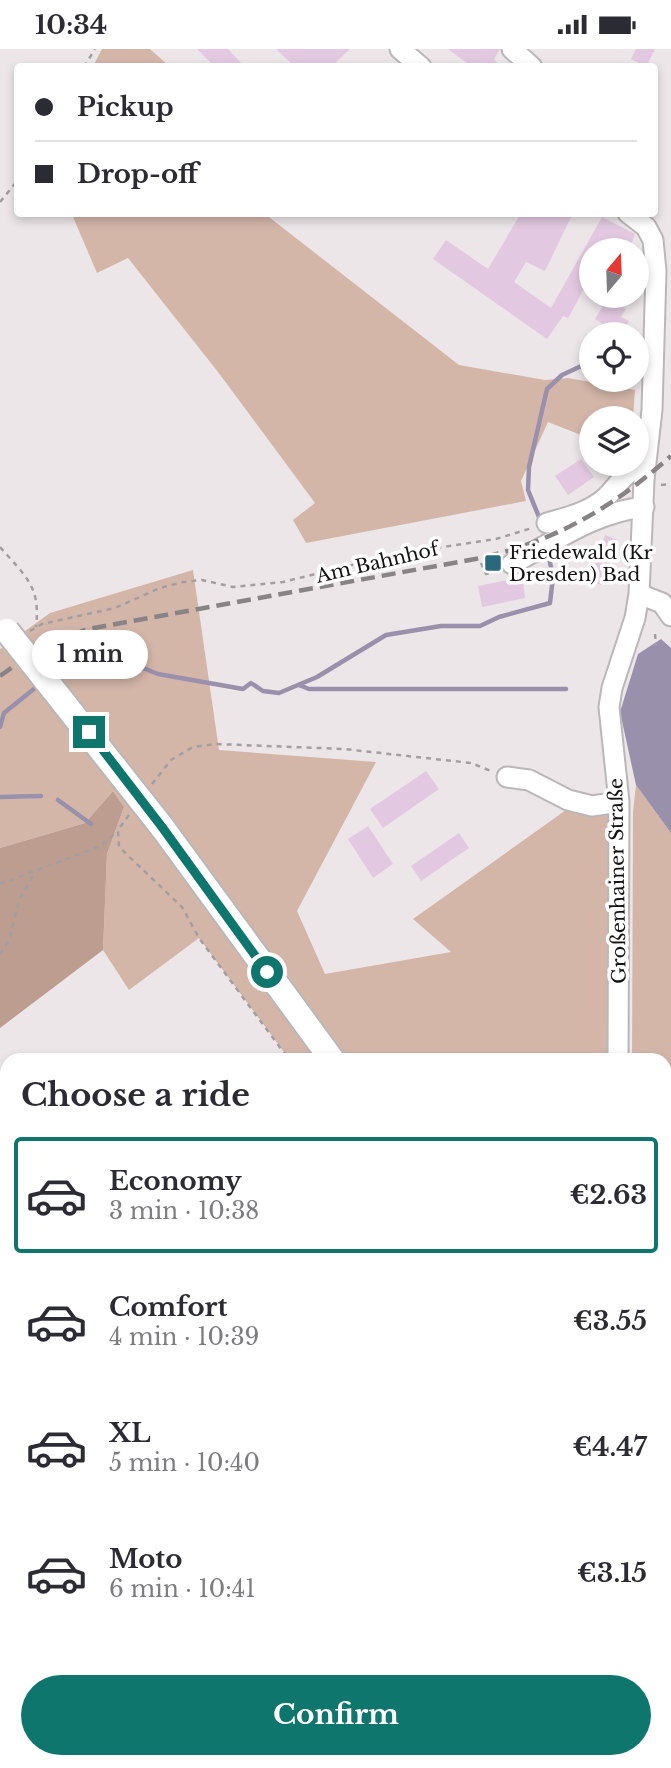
<!DOCTYPE html>
<meta charset="utf-8">
<style>
:root{--surface:#fff;--page:#f7f7f7;--text:#2b2b33;--muted:#7c7c81;--line:#e1e1e2;--accent:#0f766e}
body{margin:0;font-family:"Libre Baskerville",serif;background:var(--page);color:var(--text);height:100vh;display:flex;flex-direction:column;font-size:26px;white-space:nowrap}
*{box-sizing:border-box;margin:0}
p{font-size:23px;color:var(--muted)}
.icon{flex:none;width:38px;height:38px;fill:none;stroke:currentColor;stroke-width:2;stroke-linecap:round;stroke-linejoin:round}
.map{position:relative;flex:1;overflow:hidden}
.drawer{position:absolute;left:0px;top:1004px;width:672px;height:716px;display:flex;flex-direction:column;background:var(--surface);border-radius:21px 21px 0 0;box-shadow:0 4px 10px #0003}
.drawer>*{flex:none}
.banner{position:absolute;left:14px;top:14px;width:644px;height:154px;border-radius:7px;box-shadow:0 4px 10px #0003;display:grid;align-content:center;height:154px;padding:0 21px;background:var(--surface)}
.needle{width:46px;rotate:19deg}
.fabs{position:absolute;left:579px;top:189px;display:grid;gap:14px}
.fabs a{display:grid;place-items:center;width:70px;height:70px;border-radius:50%;background:var(--surface);box-shadow:0 4px 10px #0003;font-size:35px}
.end{position:absolute;width:32px;height:32px;margin:-16px;border:9px solid #0f766e;background:#fff;box-shadow:0 0 0 4px #fff}
.from{border-radius:50%}
.bubble{position:absolute;height:49px;border-radius:24px;background:var(--surface);box-shadow:0 4px 10px #0003;font-size:23px;font-weight:800;line-height:49px;text-align:center}
.banner b{display:flex;align-items:center;gap:24px;height:66px;font-size:26px}
.banner b+b{border-top:2px solid var(--line)}
.banner i{width:18px;height:18px;background:var(--text)}
ul{padding:0;list-style:none}
li{display:flex;align-items:center;gap:21px;height:116px;margin:0 14px 10px;padding:0 7px;border:4px solid transparent;border-radius:7px}
li div{flex:1}
li b{display:block;font-size:26px}
li em{font-style:normal;font-weight:800}
li.active{border-color:var(--accent)}
li>.icon{width:63px;height:63px;stroke-width:1.5}
h2{padding:0 21px;font-size:32px;line-height:84px}
.cta{display:flex;gap:14px;margin-top:auto;padding:14px 21px}
.cta a{flex:1;height:80px;border-radius:42px;background:var(--accent);color:#fff;font-size:28px;font-weight:800;line-height:80px;text-align:center}
.status{display:flex;justify-content:space-between;align-items:center;height:49px;padding:0 35px;background:var(--surface);direction:ltr}
.status svg{height:19px;fill:currentColor}
.map>svg:first-child{display:block}
.green{fill:#d4b6a9}
.forest{fill:#bc9d90}
.water{fill:#9990ab}
.lines{fill:none;stroke-linecap:round;stroke-linejoin:round}
.stream{stroke:#9990ab;stroke-width:4.5}
.building{fill:#e2c9e1}
.minor-casing{stroke:#bbb6b7;stroke-width:23}
.major-casing{stroke:#bbb6b7;stroke-width:28}
.path{stroke:#a39fa0;stroke-width:2.5;stroke-dasharray:5 5;stroke-linecap:butt}
.minor{stroke:#fff;stroke-width:19}
.major{stroke:#fff;stroke-width:24}
.rail{stroke:#888485;stroke-width:4.5;stroke-dasharray:14 7;stroke-linecap:butt}
.major-bridge-casing{stroke:#bbb6b7;stroke-width:28;stroke-linecap:butt}
.major-bridge{stroke:#fff;stroke-width:24}
.route{stroke:#0f766e;stroke-width:9}
.poi-dot{fill:#29687d;stroke:#fff;stroke-width:2.5}
.labels{text-anchor:middle;stroke-width:7;stroke-linejoin:round;paint-order:stroke}
.poi-label{font-size:19px;fill:#151314;stroke:#fff;text-anchor:start}
.street-label{font-size:19px;fill:#151314;stroke:#fff}
</style>
<div class="status"><b>10:34</b><svg viewBox="0 0 49 12"><path d="M0 12V9h3v3zM5 12V6h3v6zM10 12V3h3v9zM15 12V0h3v12zM26 1h20v11H26zM47 4h2v5h-2z"/></svg></div>
<div class="map">
<svg width="671" height="1719" viewBox="0 0 671 1719">
<rect width="100%" height="100%" fill="#ece6e8"/>
<path class="green" d="M102 0H150L169 17H93Z
M82 165H265L459 316 545 331 568 329 635 341 633 369H592L591 390 548 373 521 432 526 452 306 494 293 471 315 454 218 323 128 209 97 224 73 168Z
M193 521 219 701 376 713 297 862 325 925 451 903 413 870 566 761 608 763V1004L597 1012 350 1011 308 960 283 918 244 904 324 1011H290L199 889 129 941 103 901 107 805 124 758 113 742 85 774 0 799V600L50 564Z
M636 736 671 784V1094H665V1012H632L633 763Z
M0 1626H7V1713H322L320 1719H0Z"/>
<path class="forest" d="M113 742 124 758 107 805 103 901 0 979V799L85 774Z
M0 1116C14 1141 8 1190 0 1218Z
M671 1117V1242L665 1245V1120Z
M0 1339 7 1352V1626H0Z"/>
<path class="water" d="M661 590 671 599V784L636 736 620 663 638 605Z"/>
<g class="lines">
<path class="stream" d="M539 468 528 441 529 418 547 340 562 326 592 312
M54 627 87 610 105 611 121 620 143 619 158 625 243 640 251 634 263 642 279 644 317 628 386 586 441 577H480L499 568 550 554 553 528 548 504
M299 636 309 640H566
M0 678 4 664 40 635
M0 748 41 747
M58 751 91 775"/>
</g>
<path class="building" d="M197 0H228L245 18H215Z
M276 0H350L331 18H295Z
M448 0H500L494 10 501 18H472Z
M636 0H655L646 18 631 10Z
M521 164H573L545 222 526 213 514 233 551 259 602 168 635 185 629 201H592V223L577 253 568 269 563 267 547 290 433 210 446 191 488 220Z
M607 250 626 260 621 268 629 272 622 285H596L602 274 595 270Z
M581 410 594 428 568 446 555 427Z
M605 486 618 491 602 536 589 532Z
M508 531 509 535 523 532 525 549 482 558 478 537Z
M426 722 439 740 383 779 370 760Z
M368 777 393 815 373 829 348 790Z
M459 784 469 799 421 832 411 817Z"/>
<g class="lines">
<g class="minor-casing">
<path id="minor" d="M400 0 421 18
M512 0 532 18
M547 474C567 468 587 464 604 450 618 438 625 419 646 417
M512 515C554 493 595 463 644 458
M639 545 662 554 671 567
M507 728 529 731 568 751 592 757 619 753
M618 1012 619 753 609 658 612 639 635 569 639 545 644 431 652 361 656 222 653 191 646 178 628 164
M665 1408 671 1423
M665 1523 671 1532
M0 1626H7"/>
</g>
<g class="major-casing">
<path id="major" d="M162 778 333 1012
M665 1355 671 1359"/>
</g>
<path class="path" d="M84 18 95 0
M0 153 18 131
M661 436 671 435
M0 498C25 527 41 537 36 578
M481 514 486 525 496 522
M30 582 42 575 115 559 160 539 183 533 202 531 233 538 283 533 397 505 496 490 532 479
M655 585 656 597
M152 735 171 711 193 698 216 695 344 700 471 714 491 722
M129 766 118 781 119 798 182 858 199 889 290 1012
M0 835 101 797 117 782
M0 905 10 889 19 851 35 823
M0 1351 7 1364"/>
<use href="#minor" class="minor"/>
<use href="#major" class="major"/>
<path class="rail" d="M0 627 41 598 88 580 475 510C553 494 612 459 671 407"/>
<g class="major-bridge-casing">
<path id="major-bridge" d="M7 582 162 778"/>
</g>
<use href="#major-bridge" class="major-bridge"/>
</g>
<g class="lines">
<path class="route" d="M89 683 162 778 267 923"/>
</g>
<rect class="poi-dot" x="484" y="505" width="18" height="18" rx="3.5"/>
<g class="labels">
<g class="poi-label">
<text x="509" y="510">Friedewald (Kr<tspan x="509" dy="22">Dresden) Bad</tspan></text>
</g>
<g class="street-label">
<text transform="translate(377 513) rotate(-13)" y="7">Am Bahnhof</text>
<text transform="translate(617 832) rotate(-91)" y="7">Großenhainer Straße</text>
</g>
</g>
</svg>
<div class="fabs">
<a><svg class="needle" viewBox="-14 -14 28 28"><path d="M0-13l5 13h-10z" fill="#e53935"/><path d="M0 13l5-13h-10z" fill="#7c7c81"/></svg></a>
<a><svg class="icon" aria-label="locate" viewBox="0 0 24 24"><circle cx="12" cy="12" r="6"/><path d="M12 2v4M12 18v4M2 12h4M18 12h4"/></svg></a>
<a><svg class="icon" aria-label="layers" viewBox="0 0 24 24"><path d="M12 4l9 5-9 5-9-5zM3 14l9 5 9-5"/></svg></a>
</div>
<i class="end from" style="left:267px;top:923px"></i>
<i class="end" style="left:89px;top:683px"></i>
<div class="bubble" style="left:32px;top:581px;width:116px">1 min</div>
<div class="banner">
<b><i class="from"></i>Pickup</b>
<b><i></i>Drop-off</b>
</div>
<section class="drawer">
<h2>Choose a ride</h2>
<ul>
<li class="active"><svg class="icon" aria-label="car" viewBox="0 0 24 24"><path d="M5 17H2v-5l4-1 3-4h7l3 4 3 1v5h-3M9 17h6M6 11h13"/><circle cx="7" cy="17" r="2"/><circle cx="17" cy="17" r="2"/></svg><div><b>Economy</b><p>3 min · 10:38</p></div><em>€2.63</em></li>
<li><svg class="icon" aria-label="car" viewBox="0 0 24 24"><path d="M5 17H2v-5l4-1 3-4h7l3 4 3 1v5h-3M9 17h6M6 11h13"/><circle cx="7" cy="17" r="2"/><circle cx="17" cy="17" r="2"/></svg><div><b>Comfort</b><p>4 min · 10:39</p></div><em>€3.55</em></li>
<li><svg class="icon" aria-label="car" viewBox="0 0 24 24"><path d="M5 17H2v-5l4-1 3-4h7l3 4 3 1v5h-3M9 17h6M6 11h13"/><circle cx="7" cy="17" r="2"/><circle cx="17" cy="17" r="2"/></svg><div><b>XL</b><p>5 min · 10:40</p></div><em>€4.47</em></li>
<li><svg class="icon" aria-label="car" viewBox="0 0 24 24"><path d="M5 17H2v-5l4-1 3-4h7l3 4 3 1v5h-3M9 17h6M6 11h13"/><circle cx="7" cy="17" r="2"/><circle cx="17" cy="17" r="2"/></svg><div><b>Moto</b><p>6 min · 10:41</p></div><em>€3.15</em></li>
</ul>
<div class="cta"><a>Confirm</a></div>
</section>
</div>
